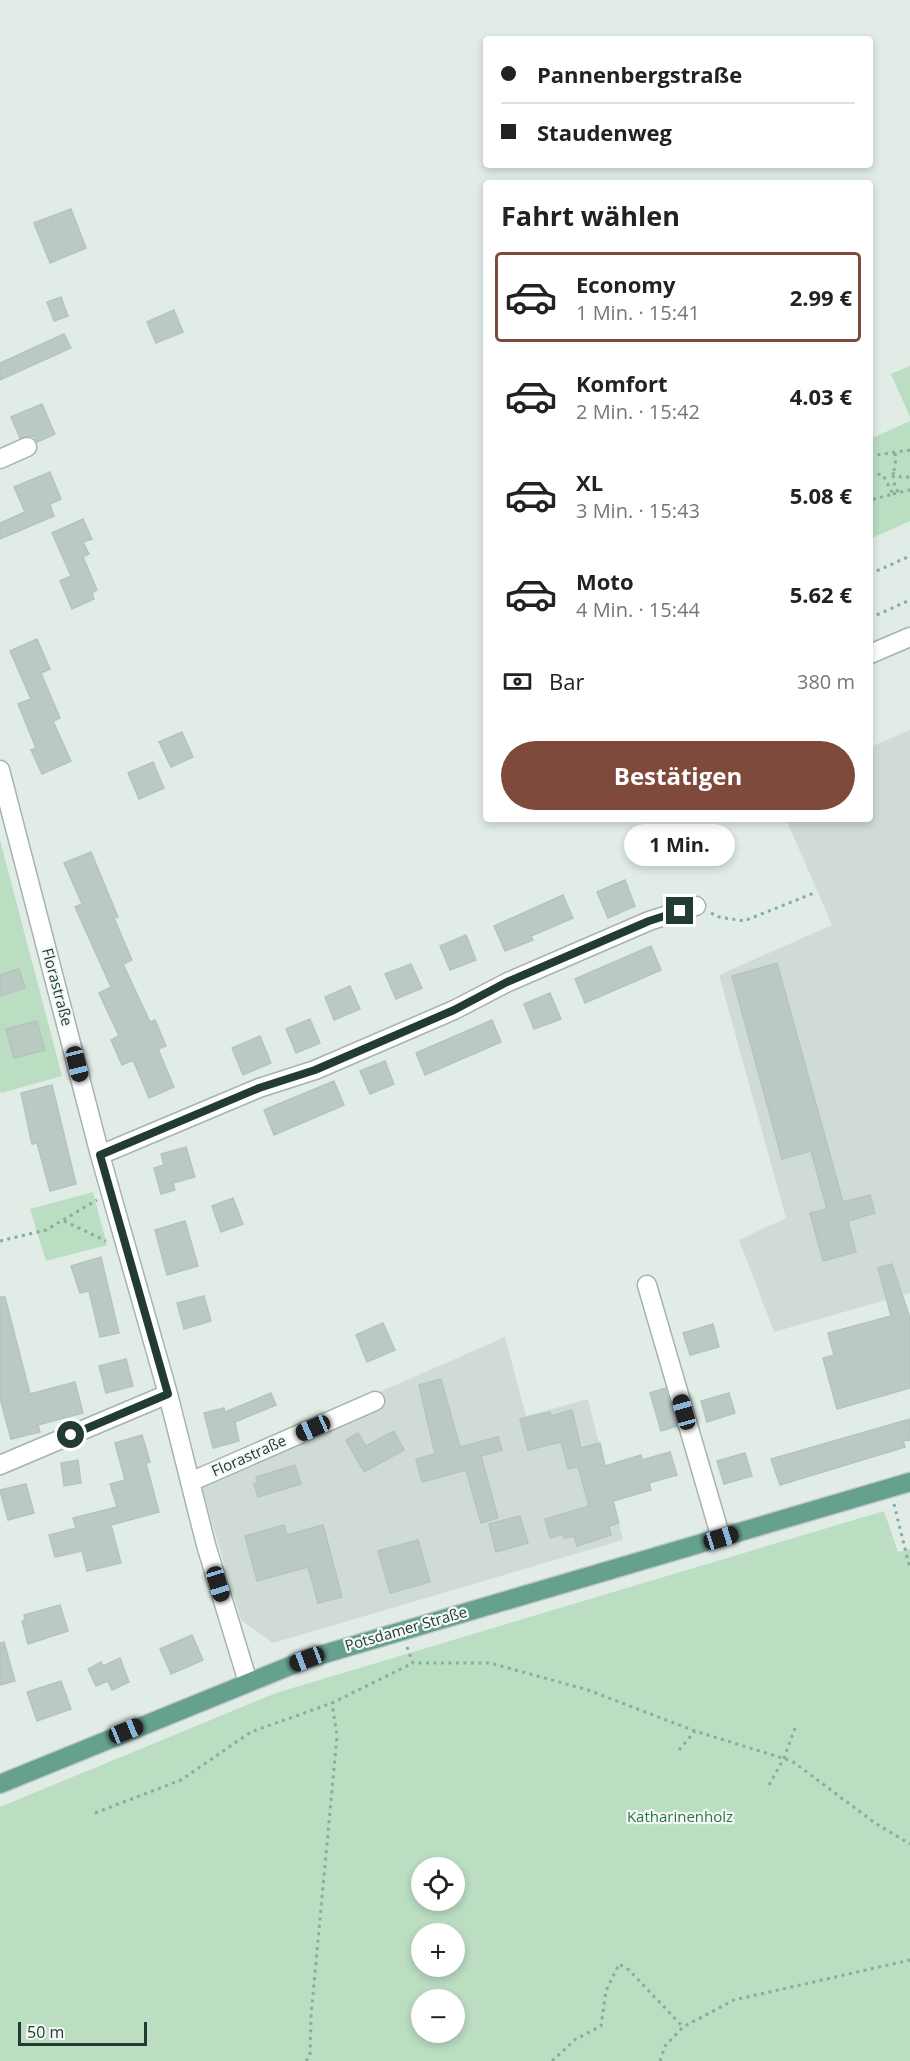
<!DOCTYPE html>
<html lang="de">
<meta charset="utf-8">
<style>
:root{--surface:#fff;--page:#f2f2f2;--text:#222;--muted:#767676;--line:#e0e0e0;--accent:#7f4a3c}
body{margin:0;font-family:"Open Sans",sans-serif;background:var(--page);color:var(--text);height:100vh;display:flex;flex-direction:column;font-size:22px;white-space:nowrap}
*{box-sizing:border-box;margin:0}
p{font-size:20px;color:var(--muted)}
.icon{flex:none;width:33px;height:33px;fill:none;stroke:currentColor;stroke-width:2;stroke-linecap:round;stroke-linejoin:round}
.map{position:relative;flex:1;overflow:hidden}
.side{position:absolute;left:483px;top:180px;width:390px;height:642px;display:flex;flex-direction:column;background:var(--surface);border-radius:6px;box-shadow:0 3px 9px #0003}
.side>*{flex:none}
.guide{position:absolute;left:483px;top:36px;width:390px;height:132px;border-radius:6px;box-shadow:0 3px 9px #0003;display:grid;align-content:center;height:132px;padding:0 18px;background:var(--surface)}
.fabs{position:absolute;left:411px;top:1857px;display:grid;gap:12px}
.fabs a{display:grid;place-items:center;width:54px;height:54px;border-radius:50%;background:var(--surface);box-shadow:0 3px 9px #0003;font-size:30px}
.scale{position:absolute;left:18px;bottom:15px;width:129px;box-sizing:border-box;padding-left:6px;border:3px solid #223c34;border-top:0;font-size:16px;line-height:21px;white-space:nowrap;color:#223c34;-webkit-text-stroke:4px #f2f8f5;paint-order:stroke}
.end{position:absolute;width:27px;height:27px;margin:-14px;border:8px solid #223c34;background:#fff;box-shadow:0 0 0 3px #fff}
.from{border-radius:50%}
.bubble{position:absolute;height:42px;border-radius:21px;background:var(--surface);box-shadow:0 3px 9px #0003;font-size:20px;font-weight:700;line-height:42px;text-align:center}
.car{position:absolute;width:18px;height:36px;margin:-18px -9px;border-radius:8px;box-shadow:0 0 4px 2px #0007;background:linear-gradient(#222 24%,#8ab4d8 0 40%,#222 0 76%,#8ab4d8 0 86%,#222 0)}
.guide b{display:flex;align-items:center;gap:21px;height:57px;font-size:22px}
.guide b+b{border-top:2px solid var(--line)}
.guide i{width:15px;height:15px;background:var(--text)}
ul{padding:0;list-style:none}
li{display:flex;align-items:center;gap:18px;height:90px;margin:0 12px 9px;padding:0 6px;border:3px solid transparent;border-radius:6px}
li div{flex:1}
li b{display:block;font-size:22px}
li em{font-style:normal;font-weight:700}
li.on{border-color:var(--accent)}
li>.icon{width:54px;height:54px;stroke-width:1.5}
h2{padding:0 18px;font-size:27px;line-height:72px}
.pay{display:flex;align-items:center;gap:15px;height:66px;padding:0 18px;font-size:22px}
.pay p{margin-inline-start:auto}
.cta{display:flex;gap:12px;margin-top:auto;padding:12px 18px}
.cta a{flex:1;height:69px;border-radius:36px;background:var(--accent);color:#fff;font-size:24px;font-weight:700;line-height:69px;text-align:center}
.map>svg:first-child{display:block}
.built{fill:#d0dbd6}
.green{fill:#bbddc2;fill-rule:evenodd}
.building{fill:#bac9c2;stroke:#b4c5bd;stroke-width:1.5}
.lines{fill:none;stroke-linecap:round;stroke-linejoin:round}
.minor-casing{stroke:#a4b4ae;stroke-width:21}
.major-casing{stroke:#c1c8c6;stroke-width:21}
.path{stroke:#82af9f;stroke-width:3;stroke-dasharray:3 4.5;stroke-linecap:butt}
.minor{stroke:#fff;stroke-width:18}
.major{stroke:#66a18f;stroke-width:18}
.route{stroke:#223c34;stroke-width:8}
.labels{text-anchor:middle;stroke-width:4.5;stroke-linejoin:round;paint-order:stroke}
.street-label{font-size:15px;fill:#223c34;stroke:#f2f8f5}
.park-label{font-size:15px;fill:#2d7345;stroke:#f2f8f5}
</style>
<div class="map">
<svg width="910" height="2061" viewBox="0 0 910 2061">
<rect width="100%" height="100%" fill="#e1ece7"/>
<path class="built" d="M910 730V1293L774 1332 739 1240 786 1218 719 975 832 925 786 819H870V747Z
M505 1337 526 1416 588 1399 623 1540 273 1643 241 1620 197 1472Z"/>
<path class="green" d="M910 366V417L891 374Z
M910 421V521L870 539V439Z
M0 840 62 1076 1 1093 0 1090Z
M93 1192 107 1245 46 1261 30 1209Z
M884 1511 898 1552 910 1549V2061H0V1807L276 1693ZM422 1868H454V1900H422ZM422 1934H454V1966H422ZM422 2000H454V2032H422Z"/>
<path class="building" d="M71 209 86 248 50 263 34 223Z
M61 297 68 316 54 321 47 302Z
M174 310 183 332 156 343 147 322Z
M64 334 71 348 0 380V363Z
M42 404 55 434 37 442 33 436 20 438 11 417Z
M50 472 61 499 50 504 54 516 0 539V523L25 512 14 487Z
M83 519 92 539 83 542 89 554 83 557 97 590 92 593 94 599 72 609 60 581 71 576 52 533Z
M37 639 50 669 41 673 60 718 53 721 71 761 42 774 31 750 36 748 18 704 31 699 10 651Z
M182 732 193 757 171 767 159 742Z
M153 762 164 788 139 799 128 773Z
M91 852 118 917 114 918 132 960 123 964 150 1022 155 1020 166 1046 158 1049 174 1087 149 1098 133 1060 122 1065 111 1040 119 1036 99 993 111 987 75 907 82 904 64 863Z
M625 880 635 906 608 918 597 892Z
M563 895 573 918 531 936 533 940 505 951 494 926Z
M466 935 476 960 450 970 440 946Z
M651 946 661 970 585 1003 575 979Z
M777 963 843 1202 870 1195 875 1213 848 1221 856 1252 823 1261 810 1213 827 1209 811 1151 782 1159 732 976Z
M411 964 422 988 396 999 385 974Z
M19 969 25 988 0 996V975Z
M350 986 360 1009 334 1020 325 997Z
M550 993 561 1019 534 1029 524 1004Z
M310 1019 320 1043 296 1053 286 1029Z
M492 1020 501 1042 425 1075 416 1053Z
M37 1021 45 1050 14 1058 6 1029Z
M260 1036 271 1063 243 1075 232 1048Z
M385 1061 394 1084 370 1094 360 1071Z
M334 1081 344 1105 274 1135 264 1110Z
M52 1085 76 1184 50 1191 37 1143 32 1144 21 1093Z
M186 1147 195 1177 173 1183 175 1190 161 1194 154 1168 164 1165 161 1154Z
M233 1198 243 1224 221 1232 212 1206Z
M185 1221 198 1266 167 1275 155 1230Z
M101 1257 119 1333 100 1337 89 1291 80 1293 71 1266Z
M892 1264 910 1318V1388L837 1409 823 1358 834 1355 828 1333 891 1316 878 1268Z
M204 1296 211 1321 184 1329 177 1303Z
M0 1297H5L30 1394 75 1382 83 1413 38 1425 40 1432 11 1439 0 1398Z
M383 1323 395 1350 367 1362 356 1335Z
M713 1324 719 1347 690 1355 683 1333Z
M126 1359 133 1386 106 1393 99 1366Z
M441 1379 460 1447 498 1437 502 1450 481 1456 498 1518 481 1523 466 1470 422 1482 416 1459 435 1454 419 1385Z
M665 1388 677 1426 661 1431 650 1393Z
M271 1393 276 1405 235 1422 239 1441 213 1448 204 1413 224 1408 225 1412Z
M729 1393 735 1413 707 1422 701 1401Z
M572 1410 581 1448 600 1443 605 1466 641 1455 642 1460 670 1452 677 1475 649 1483 651 1490 613 1501 619 1523 609 1526 611 1535 577 1546 574 1536 564 1538 563 1534 550 1538 545 1519 589 1506 578 1467 568 1469 561 1442 528 1450 520 1419 550 1412 551 1416Z
M910 1419V1440L903 1441 905 1447 780 1485 771 1459Z
M394 1431 404 1450 364 1472 346 1440 358 1433 366 1446Z
M142 1435 150 1462 146 1463 159 1512 111 1525 121 1563 87 1571 82 1551 55 1557 49 1535 76 1528 73 1518 117 1507 110 1484 125 1480 115 1443Z
M745 1453 752 1476 724 1484 717 1461Z
M78 1460 81 1483 64 1486 61 1463Z
M295 1465 301 1484 258 1497 254 1484 257 1483 256 1477Z
M26 1484 34 1513 8 1520 0 1490Z
M520 1516 528 1543 496 1552 489 1524Z
M284 1525 287 1535 323 1525 342 1597 318 1603 308 1567 257 1581 245 1536Z
M418 1540 430 1582 390 1593 378 1551Z
M60 1605 68 1631 28 1644 22 1621 25 1620 24 1615Z
M192 1635 203 1660 171 1674 160 1649Z
M4 1642 15 1681 0 1685V1643Z
M120 1658 129 1682 112 1690 108 1681 96 1686 88 1669 101 1662 103 1666Z
M61 1681 71 1709 37 1721 27 1692Z"/>
<g class="lines">
<g class="minor-casing">
<path id="minor" d="M0 459 27 447
M870 654 910 637
M0 770 100 1155 168 1394 206 1545 248 1682
M100 1155 259 1088 315 1070 454 1010 508 982 649 921 696 906
M647 1285 721 1538
M0 1465 168 1394
M190 1482 375 1401"/>
</g>
<g class="major-casing">
<path id="major" d="M0 1784 307 1659 910 1482"/>
</g>
<path class="path" d="M895 453C898 472 887 472 899 494
M870 456 910 450
M870 473 883 475 893 494 874 499 870 503
M892 473 901 477H910
M893 494 910 490
M870 574 910 556
M870 618 910 600
M711 913 719 917 744 921 814 893
M64 1221 106 1241
M0 1241 46 1230 97 1200
M894 1504 910 1569
M407 1647 413 1663H490L588 1690 695 1731 792 1761 875 1823 910 1844
M679 1750 695 1731
M769 1785 784 1758 795 1728
M95 1813 181 1780 251 1732 332 1703 413 1663
M306 2061 310 2056 311 2016 337 1736 332 1703
M552 2061 576 2039 601 2026 606 1991 619 1964 629 1970 683 2027
M660 2061 665 2046 683 2027 734 2000 910 1960"/>
<use href="#minor" class="minor"/>
<use href="#major" class="major"/>
</g>
<g class="lines">
<path class="route" d="M71 1435 168 1394 100 1155 259 1088 315 1070 454 1010 507 982 649 921 680 911"/>
</g>
<g class="labels">
<g class="street-label">
<text transform="translate(57 987) rotate(75)" y="5">Florastraße</text>
<text transform="translate(249 1456) rotate(-24)" y="5">Florastraße</text>
<text transform="translate(406 1629) rotate(-16)" y="5">Potsdamer Straße</text>
</g>
<g class="park-label">
<text x="680" y="1822">Katharinenholz</text>
</g>
</g>
</svg>
<div class="fabs">
<a><svg class="icon" aria-label="locate" viewBox="0 0 24 24"><circle cx="12" cy="12" r="6"/><path d="M12 2v4M12 18v4M2 12h4M18 12h4"/></svg></a>
<a>+</a>
<a>−</a>
</div>
<div class="scale">50 m</div>
<i class="end from" style="left:71px;top:1435px"></i>
<i class="end" style="left:680px;top:911px"></i>
<div class="bubble" style="left:624px;top:824px;width:111px">1 Min.</div>
<i class="car" style="left:77px;top:1064px;rotate:166deg"></i>
<i class="car" style="left:684px;top:1412px;rotate:344deg"></i>
<i class="car" style="left:313px;top:1428px;rotate:246deg"></i>
<i class="car" style="left:721px;top:1538px;rotate:73deg"></i>
<i class="car" style="left:218px;top:1584px;rotate:163deg"></i>
<i class="car" style="left:307px;top:1659px;rotate:249deg"></i>
<i class="car" style="left:126px;top:1731px;rotate:68deg"></i>
<div class="guide">
<b><i class="from"></i>Pannenbergstraße</b>
<b><i></i>Staudenweg</b>
</div>
<section class="side">
<h2>Fahrt wählen</h2>
<ul>
<li class="on"><svg class="icon" aria-label="car" viewBox="0 0 24 24"><path d="M5 17H2v-5l4-1 3-4h7l3 4 3 1v5h-3M9 17h6M6 11h13"/><circle cx="7" cy="17" r="2"/><circle cx="17" cy="17" r="2"/></svg><div><b>Economy</b><p>1 Min. · 15:41</p></div><em>2.99 €</em></li>
<li><svg class="icon" aria-label="car" viewBox="0 0 24 24"><path d="M5 17H2v-5l4-1 3-4h7l3 4 3 1v5h-3M9 17h6M6 11h13"/><circle cx="7" cy="17" r="2"/><circle cx="17" cy="17" r="2"/></svg><div><b>Komfort</b><p>2 Min. · 15:42</p></div><em>4.03 €</em></li>
<li><svg class="icon" aria-label="car" viewBox="0 0 24 24"><path d="M5 17H2v-5l4-1 3-4h7l3 4 3 1v5h-3M9 17h6M6 11h13"/><circle cx="7" cy="17" r="2"/><circle cx="17" cy="17" r="2"/></svg><div><b>XL</b><p>3 Min. · 15:43</p></div><em>5.08 €</em></li>
<li><svg class="icon" aria-label="car" viewBox="0 0 24 24"><path d="M5 17H2v-5l4-1 3-4h7l3 4 3 1v5h-3M9 17h6M6 11h13"/><circle cx="7" cy="17" r="2"/><circle cx="17" cy="17" r="2"/></svg><div><b>Moto</b><p>4 Min. · 15:44</p></div><em>5.62 €</em></li>
</ul>
<div class="pay"><svg class="icon" aria-label="cash" viewBox="0 0 24 24"><path d="M3 7h18v10H3z"/><circle cx="12" cy="12" r="2"/></svg>Bar<p>380 m</p></div>
<div class="cta"><a>Bestätigen</a></div>
</section>
</div>
